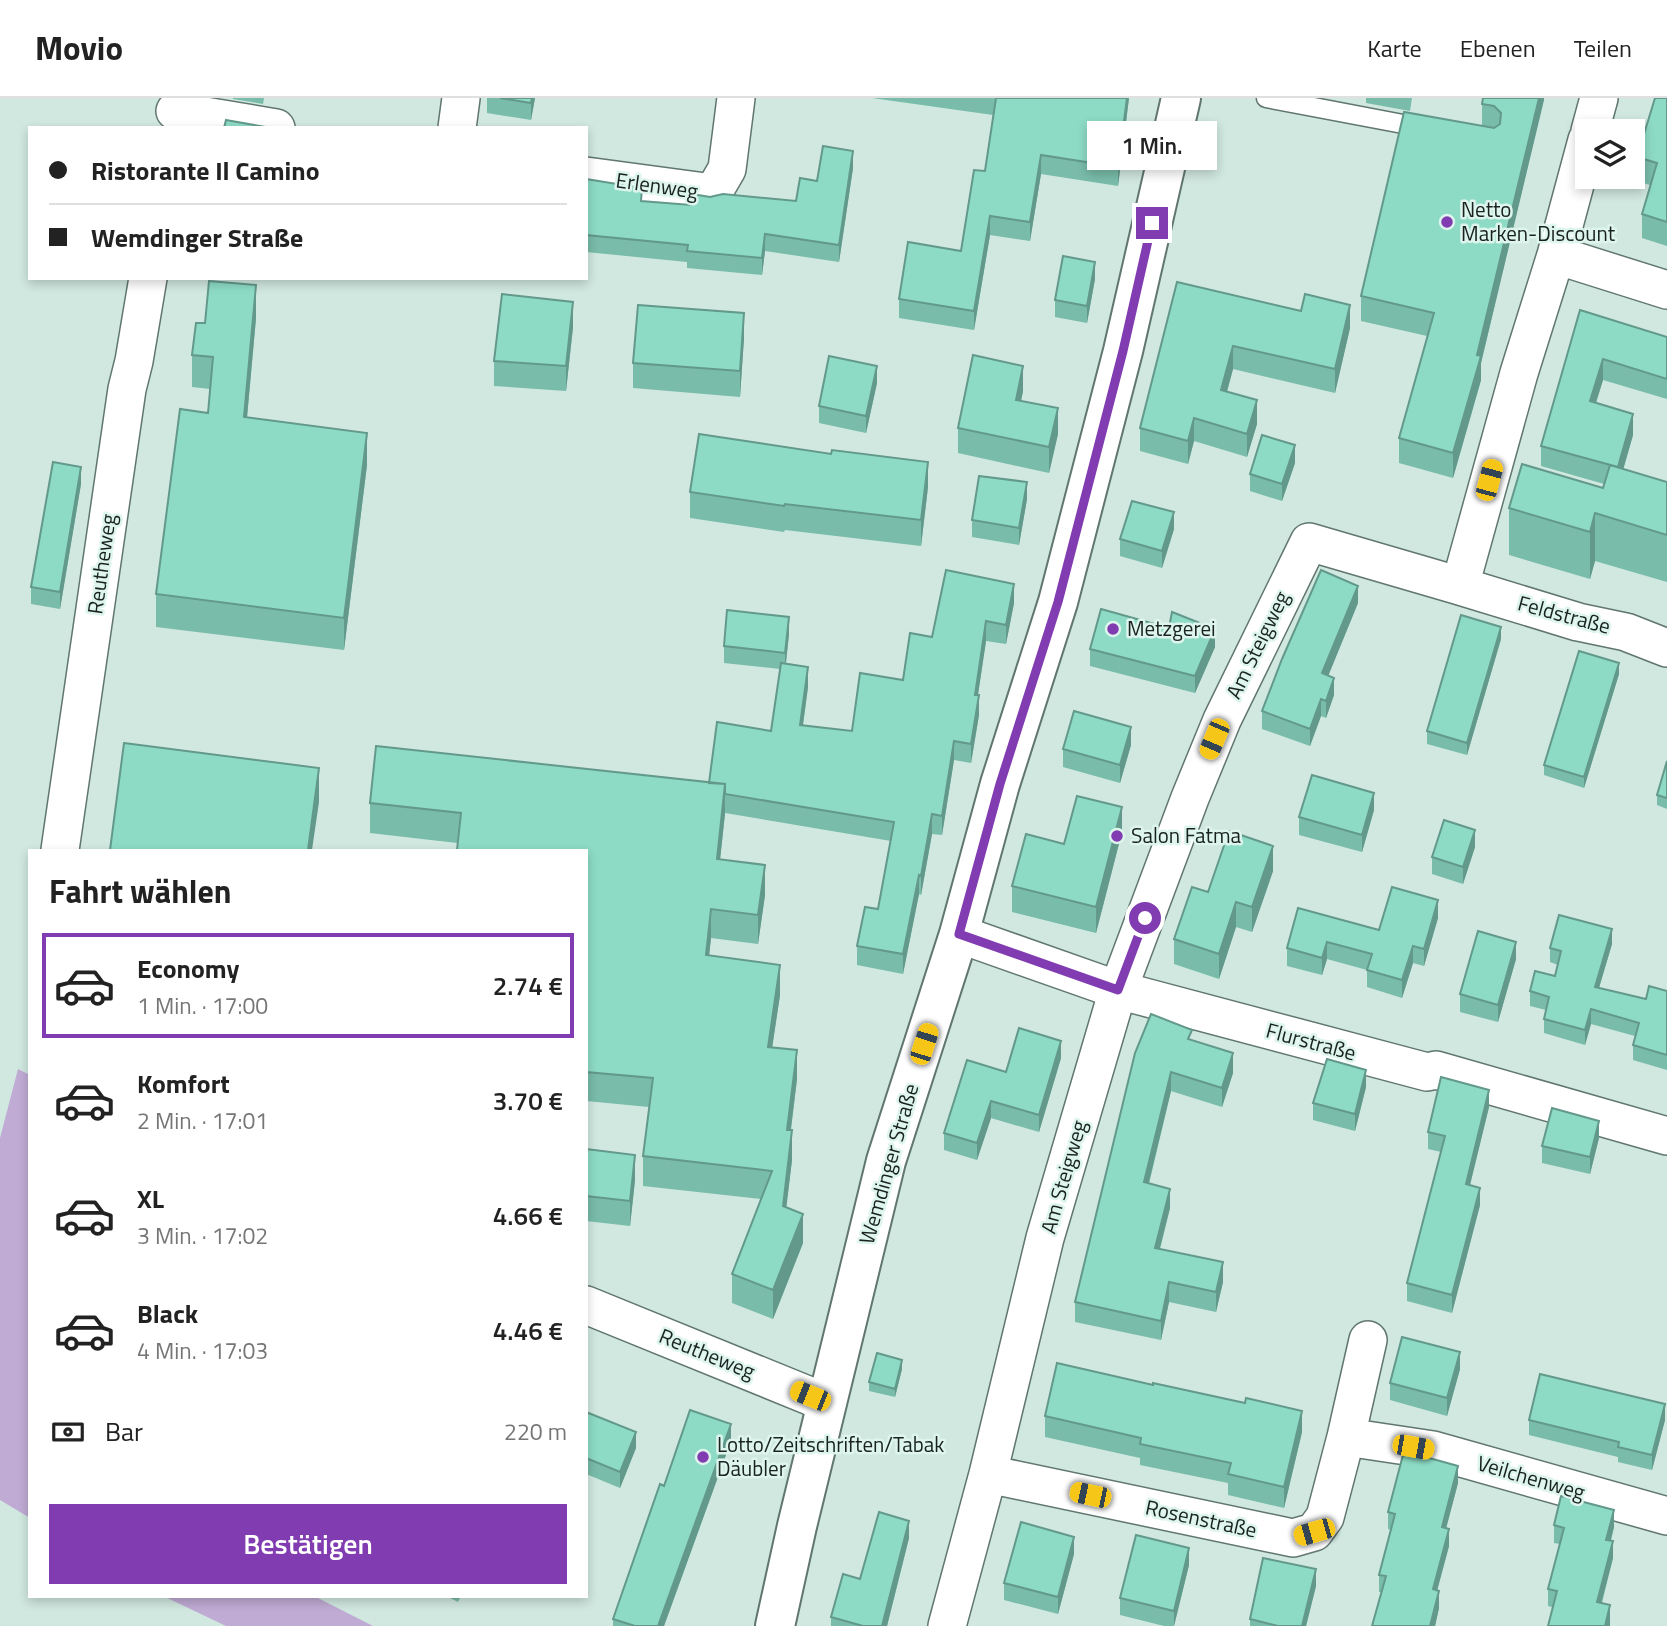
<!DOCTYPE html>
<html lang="de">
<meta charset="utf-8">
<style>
:root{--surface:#fff;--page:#f2f2f2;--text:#222;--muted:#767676;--line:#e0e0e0;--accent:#803cb0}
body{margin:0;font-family:"Titillium Web",sans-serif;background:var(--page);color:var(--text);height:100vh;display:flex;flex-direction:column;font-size:26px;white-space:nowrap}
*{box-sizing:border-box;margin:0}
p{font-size:23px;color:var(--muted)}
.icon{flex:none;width:38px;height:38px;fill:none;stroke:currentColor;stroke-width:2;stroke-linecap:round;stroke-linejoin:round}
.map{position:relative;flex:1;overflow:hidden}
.details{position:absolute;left:28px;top:751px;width:560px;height:749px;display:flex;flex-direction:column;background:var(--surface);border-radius:0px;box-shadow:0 4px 10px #0003}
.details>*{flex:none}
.guide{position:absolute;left:28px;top:28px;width:560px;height:154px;border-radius:0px;box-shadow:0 4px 10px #0003;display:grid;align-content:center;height:154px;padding:0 21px;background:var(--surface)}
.controls{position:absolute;left:1575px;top:21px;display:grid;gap:14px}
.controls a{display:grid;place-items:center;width:70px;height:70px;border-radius:0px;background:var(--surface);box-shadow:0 4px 10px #0003;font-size:35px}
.end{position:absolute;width:32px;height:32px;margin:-16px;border:9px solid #803cb0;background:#fff;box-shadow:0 0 0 4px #fff}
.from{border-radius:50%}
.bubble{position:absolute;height:49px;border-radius:0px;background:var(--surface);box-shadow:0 4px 10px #0003;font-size:23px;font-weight:600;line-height:49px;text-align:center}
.car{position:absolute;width:21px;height:42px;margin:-21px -10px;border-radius:9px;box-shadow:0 0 5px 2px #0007;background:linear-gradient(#f5c518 24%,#345 0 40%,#f5c518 0 76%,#345 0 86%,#f5c518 0)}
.guide b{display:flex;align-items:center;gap:24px;height:66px;font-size:26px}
.guide b+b{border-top:2px solid var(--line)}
.guide i{width:18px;height:18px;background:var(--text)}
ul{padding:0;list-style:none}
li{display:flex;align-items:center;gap:21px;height:105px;margin:0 14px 10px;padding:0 7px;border:4px solid transparent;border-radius:0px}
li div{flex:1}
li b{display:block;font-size:26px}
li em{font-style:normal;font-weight:600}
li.on{border-color:var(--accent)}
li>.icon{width:63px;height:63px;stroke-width:1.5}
h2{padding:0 21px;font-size:32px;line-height:84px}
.pay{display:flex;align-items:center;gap:18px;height:77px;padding:0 21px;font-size:26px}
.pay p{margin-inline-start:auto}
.primary-button{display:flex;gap:14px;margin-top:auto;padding:14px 21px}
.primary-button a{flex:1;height:80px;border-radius:0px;background:var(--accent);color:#fff;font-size:28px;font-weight:600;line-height:80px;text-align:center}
header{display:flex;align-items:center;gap:42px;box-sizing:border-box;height:98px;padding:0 35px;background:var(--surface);border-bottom:2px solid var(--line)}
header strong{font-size:33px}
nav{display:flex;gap:38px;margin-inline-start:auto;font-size:24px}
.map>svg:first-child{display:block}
.green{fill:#c0abd4}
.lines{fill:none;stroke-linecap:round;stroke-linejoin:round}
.lane-casing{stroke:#60766f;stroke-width:21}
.street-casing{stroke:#60766f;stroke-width:40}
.secondary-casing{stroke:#60766f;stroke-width:42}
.lane{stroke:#fff;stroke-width:18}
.street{stroke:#fff;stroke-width:37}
.secondary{stroke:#fff;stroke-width:38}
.wall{fill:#79bca9}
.shaded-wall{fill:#63998a}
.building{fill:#8ddbc5;stroke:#63998a;stroke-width:2}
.route{stroke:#803cb0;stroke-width:9}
.poi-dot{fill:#803cb0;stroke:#ddf5ed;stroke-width:2.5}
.labels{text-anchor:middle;stroke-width:5;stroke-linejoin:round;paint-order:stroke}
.street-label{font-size:21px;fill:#192220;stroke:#ddf5ed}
.poi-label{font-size:21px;fill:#192220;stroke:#ddf5ed;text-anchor:start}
</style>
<header>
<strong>Movio</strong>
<nav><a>Karte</a><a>Ebenen</a><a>Teilen</a></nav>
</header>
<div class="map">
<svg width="1667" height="1528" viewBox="0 0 1667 1528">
<rect width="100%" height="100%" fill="#d0e8e0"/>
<path class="green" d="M18 971 30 977V1420L0 1402V1040Z
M163 1498H314L373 1528H226Z"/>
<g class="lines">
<g class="lane-casing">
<path id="lane" d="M1266 0 1424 30"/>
</g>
<g class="street-casing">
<path id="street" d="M175 13 276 30
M457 30 461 0
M1590 33 1599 0
M586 78 713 95 727 71 736 0
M1556 157 1667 192
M1460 488 1578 524 1626 534 1667 550
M60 752 127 291 134 263 148 180
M959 836 1118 892 1427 974 1436 972 1667 1038
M586 1207 827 1305
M1346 1339 1368 1242
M988 1376 1293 1440 1314 1434 1325 1419 1346 1339 1433 1352 1667 1418
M947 1528 988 1376 1045 1140 1118 892 1190 700 1222 622 1309 444 1460 488 1519 275 1556 157 1587 42"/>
</g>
<g class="secondary-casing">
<path id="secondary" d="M775 1528 797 1428 886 1063 959 836 1000 686 1058 504 1123 253 1181 0"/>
</g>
<use href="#lane" class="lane"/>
<use href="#street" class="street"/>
<use href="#secondary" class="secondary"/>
</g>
<path class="wall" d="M233 0H264L263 6 233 1Z
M487 0H535L531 22 487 15Z
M872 0H1129L1118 88 1041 76 1030 143 990 137 974 232 899 220V201L961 153 985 73 993 17Z
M1366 0H1412L1410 13 1366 5Z
M1544 0 1481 265V282L1453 380 1399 365V340L1427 238 1361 223V198L1482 28V6Z
M1667 0V148L1642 140V116L1650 87 1637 83V59Z
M853 70 839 164 765 153 762 177 687 170V164L586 154V81L642 103 691 107 710 99 796 103 817 83Z
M1095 181 1087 225 1055 219V202Z
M1177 184 1350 230 1335 295 1233 271 1227 294 1257 326 1247 359 1194 343 1188 366 1140 353V330Z
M1580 212 1667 239V301L1603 282 1596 305 1633 337 1623 371 1667 384V484L1595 463 1590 481 1509 457V410L1603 390 1604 386 1541 368V348Z
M256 220 247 320 367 367 344 552 156 529V496L208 315 210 291 192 289V257L205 225Z
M573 229 566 293 494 288V263Z
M744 240 740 299 633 290V265Z
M877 285 866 335 819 325V308Z
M1023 293 1021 303 1058 336 1049 375 958 355V330Z
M1295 365 1282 403 1250 393V376Z
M81 386 60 511 31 506V489Z
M928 389 921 448 785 432 784 434 690 420V394Z
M1027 401 1019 447 972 439V422Z
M1174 431 1162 470 1120 458V441Z
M1014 505 1006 546 986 543 978 597 979 617 971 665 954 662 942 737 932 736 921 797 919 796 903 876 857 867V848L878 811 891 743 725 715 720 761 765 797 758 846 711 840 709 857 780 897 772 949 797 981 791 1032 792 1062 786 1109 803 1145 773 1221 732 1205V1176L761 1101 643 1088V1058L649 1009 586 1003V752L457 745 370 735V705L709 685 771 633 780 571 724 565V548L789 536 786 566 808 589 803 628 852 633 903 582 932 539Z
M1358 505 1328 578 1334 597 1326 620 1321 618 1310 648 1262 631V613Z
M1169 530 1215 549 1195 595 1090 568V551Z
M1501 541 1467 657 1427 646V633Z
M1619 576 1584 690 1544 677V667Z
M1131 647 1120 685 1063 669V651Z
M1667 663V711L1657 707V697Z
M1374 712 1362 754 1299 737V719Z
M1122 734 1096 835 1012 814V788L1064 746Z
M1475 749 1463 786 1432 776V759Z
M1273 773 1252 834 1236 829 1219 881 1174 866V841L1208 794Z
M1438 820 1424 868 1413 865 1402 900 1367 889V872L1327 861 1322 877 1287 868V850Z
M1612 846 1599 890 1646 901 1667 893V972L1633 962V947L1635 938 1591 926 1585 947 1544 935V921L1546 912 1530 908V893L1555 878 1558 867 1550 864V850Z
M1516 861 1498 924 1460 914V896Z
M1192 943 1233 975 1222 1009 1171 993 1149 1086 1170 1110 1160 1151 1223 1184 1216 1214 1169 1204 1161 1242 1075 1224V1204L1135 955Z
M1061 960 1039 1034 991 1020 977 1062 944 1052V1035L1006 974Z
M1366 989 1355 1033 1313 1022V1005Z
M1489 1009 1470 1087 1480 1107 1452 1215 1407 1203V1185L1441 1054 1428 1051V1034Z
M1599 1040 1590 1076 1542 1065V1048Z
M586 1051 635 1082 630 1128 586 1123Z
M902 1271 895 1299 869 1293V1284Z
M1460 1271 1447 1318 1390 1302V1285Z
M586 1314 636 1350 620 1390 586 1376Z
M1045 1318 1302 1334 1284 1410 1228 1397V1385L1140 1367V1360L1045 1339Z
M1529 1322H1665L1652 1372 1618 1364V1359L1529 1337Z
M731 1343 664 1528H613V1521L664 1388Z
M1458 1385 1446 1430 1449 1448 1437 1492 1439 1510 1435 1528H1372L1381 1494H1379V1477L1391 1432 1388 1431V1414Z
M1554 1427 1614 1429 1611 1443 1613 1460 1602 1505 1610 1525 1548 1508V1491L1560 1446 1554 1445Z
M909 1440 887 1528H831V1519L860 1481Z
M1074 1456 1058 1516 1004 1502V1485Z
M1189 1467 1174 1528H1164L1120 1517V1500Z
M1316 1488 1306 1528H1250V1521Z
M446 1498H461L458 1504Z"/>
<path class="shaded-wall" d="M532 0H535L531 22V5Z
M1127 0H1129L1118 88V69Z
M1539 0H1544V2L1481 265V282L1453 380V355Z
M853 53V70L839 164V147Z
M1041 57V76L1030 143V124Z
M990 118V137L974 232V213Z
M765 136V153L762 177V160Z
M1095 164V181L1087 225V208Z
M256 187V220L244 352V319Z
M573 204V229L566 293V268Z
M1350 207V230L1335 295V271Z
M744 215V240L740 299V273Z
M1233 248V271L1221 315V292Z
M1603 261V282L1590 323V303Z
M877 268V285L866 335V318Z
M1023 268V293L1016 327V302Z
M1257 302V326L1247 359V336Z
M1058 310V336L1049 375V349Z
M1633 316V337L1618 390V370Z
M1194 320V343L1188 366V343Z
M367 335V367L344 552V520Z
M1295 347V365L1282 403V386Z
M928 364V389L921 448V422Z
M81 369V386L60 511V494Z
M1027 384V401L1019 447V430Z
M1174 414V431L1162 470V453Z
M1595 415V463L1590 481V434Z
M1014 486V505L1006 546V527Z
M1358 488V505L1322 593V575Z
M789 519V536L785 572V555Z
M986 523V543L975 616V597Z
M1501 529V541L1467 657V645Z
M1215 531V549L1195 595V578Z
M1619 565V576L1584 690V679Z
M808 569V589L800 647V627Z
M1334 580V597L1326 620V603Z
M979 597V617L971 665V646Z
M1321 601V618L1310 648V631Z
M1131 629V647L1120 685V667Z
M954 643V662L942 737V718Z
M319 670V704L312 752H308Z
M725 686V716L717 790V761Z
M1374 695V712L1362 754V737Z
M1122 709V734L1096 835V809Z
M932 716V736L921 797V778Z
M1475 732V749L1463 786V769Z
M1273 748V773L1252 834V809Z
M765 767V797L758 846V817Z
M919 777V796L903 876V856Z
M1438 802V820L1424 868V851Z
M1236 804V829L1219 881V856Z
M711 811V840L706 887V857Z
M1612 831V846L1595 903V889Z
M1327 844V861L1322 877V860Z
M1516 844V861L1498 924V907Z
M1413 848V865L1402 900V882Z
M780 867V897L768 978V949Z
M1591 911V926L1585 947V932Z
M1061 943V960L1039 1034V1017Z
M797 952V981L787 1061V1032Z
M1233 955V975L1222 1009V990Z
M1366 972V989L1355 1033V1016Z
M1171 974V993L1144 1104V1084Z
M1489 992V1009L1466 1103V1086Z
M991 1003V1020L977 1062V1045Z
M1599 1023V1040L1590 1076V1059Z
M792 1032V1062L783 1138V1108Z
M635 1057V1082L630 1128V1103Z
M1480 1090V1107L1452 1215V1197Z
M1170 1091V1110L1155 1169V1150Z
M803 1116V1145L773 1221V1192Z
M1223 1164V1184L1216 1214V1194Z
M1169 1184V1204L1161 1242V1223Z
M1460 1254V1271L1447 1318V1300Z
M902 1262V1271L895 1299V1291Z
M1665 1306V1322L1652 1372V1357Z
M1302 1313V1334L1284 1410V1389Z
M731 1326V1343L664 1528H658Z
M636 1334V1350L620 1390V1374Z
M1458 1368V1385L1442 1446V1429Z
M1614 1412V1429L1606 1459V1442Z
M909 1423V1440L887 1528H882Z
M1449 1431V1448L1433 1508V1491Z
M1074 1439V1456L1058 1516V1499Z
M1613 1443V1460L1597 1521V1504Z
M1189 1450V1467L1174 1528V1513Z
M1316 1471V1488L1306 1528H1302Z
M1439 1493V1510L1435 1528H1430Z
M1610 1507V1528H1605Z"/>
<path class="building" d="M500 0H532L531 5Z
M996 0H1127L1118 69 1041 57 1030 124 990 118 974 213 899 201 908 144 961 153 974 72 985 73Z
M1483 0H1539L1477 257 1481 258 1453 355 1399 340 1434 215 1361 198 1404 14 1494 30 1500 26 1501 15 1494 8 1482 6Z
M1655 0H1667V124L1642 116 1657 65 1637 59Z
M226 22 266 29V30H224Z
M823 48 853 53 839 147 765 136 762 160 687 153 688 147 586 137V81L642 90 641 103 691 107 692 96 710 99 723 96 796 103 800 80 817 83Z
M1063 158 1095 164 1087 208 1055 202Z
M209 183 256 187 244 319 367 335 344 520 156 496 180 311 208 315 213 259 192 257 196 225H205Z
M1177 184 1301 213 1305 196 1350 207 1335 271 1233 248 1221 292 1257 302 1247 336 1194 320 1188 343 1140 330Z
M502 196 573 204 566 268 494 263Z
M638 207 744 215 740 273 633 265Z
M1580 212 1667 239V281L1603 261 1590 303 1633 316 1618 369 1541 348Z
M973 257 1023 268 1016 302 1058 310 1049 349 958 330Z
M829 258 877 268 866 318 819 308Z
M699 336 831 356 832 352 928 364 921 422 785 406 784 408 690 394Z
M1262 337 1295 347 1282 386 1250 376Z
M53 364 81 369 60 494 31 489Z
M1522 366 1603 390 1610 367 1667 384V437L1595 415 1590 434 1509 410Z
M979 378 1027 384 1019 430 972 422Z
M1132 403 1174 414 1162 453 1120 441Z
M946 472 1014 486 1006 527 986 523 975 597H979L971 646 954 643 942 718 932 716 921 778 919 777 903 856 857 848 865 809 878 811 894 724 725 696V686L709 685 717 624 771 633 781 565 808 569 800 627 852 633 860 575 903 582 910 535 932 539Z
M1321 472 1358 488 1322 575 1334 580 1326 603 1321 601 1310 631 1262 613 1282 561Z
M1101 511 1169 530 1172 514 1215 531 1195 578 1090 551Z
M727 512 789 519 785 555 724 548Z
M1461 517 1501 529 1467 645 1427 633Z
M1579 553 1619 565 1584 679 1544 667Z
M1074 613 1131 629 1120 667 1063 651Z
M124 645 319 670 308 752H110Z
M376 648 725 686 717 761 765 767 758 817 711 811 706 857 780 867 768 949 797 952 787 1032H792L783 1108 803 1116 773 1192 732 1176 772 1073 643 1058 653 980 586 974V752H457L461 715 370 705Z
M1667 663V700L1657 697Z
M1312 677 1374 695 1362 737 1299 719Z
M1077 698 1122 709 1096 809 1012 788 1026 736 1064 746Z
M1444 722 1475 732 1463 769 1432 759Z
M1229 733 1273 748 1252 809 1236 804 1219 856 1174 841 1192 789 1208 794Z
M1392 789 1438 802 1424 851 1413 848 1402 882 1367 872 1372 856 1327 844 1322 860 1287 850 1298 810 1379 832Z
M1559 817 1612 831 1595 889 1646 901 1649 888 1667 893V957L1633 947 1639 925 1591 911 1585 932 1544 921 1549 899 1530 893 1535 873 1555 878 1561 853 1550 850Z
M1478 833 1516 844 1498 907 1460 896Z
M1151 916 1192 932 1188 941 1233 955 1222 990 1171 974 1144 1084 1170 1091 1155 1150 1223 1164 1216 1194 1169 1184 1161 1223 1075 1204 1135 955Z
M1019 930 1061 943 1039 1017 991 1003 977 1045 944 1035 967 962 1006 974Z
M1327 961 1366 972 1355 1016 1313 1005Z
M1441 979 1489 992 1466 1086 1480 1090 1452 1197 1407 1185 1445 1038 1428 1034Z
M1552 1010 1599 1023 1590 1059 1542 1048Z
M586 1051 635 1057 630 1103 586 1098Z
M1402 1239 1460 1254 1447 1300 1390 1285Z
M877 1255 902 1262 895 1291 869 1284Z
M1057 1265 1153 1287V1285L1245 1305 1246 1300 1302 1313 1284 1389 1228 1376 1231 1365 1140 1346 1141 1340 1045 1318Z
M1540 1276 1665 1306 1652 1357 1618 1349 1619 1344 1529 1322Z
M690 1312 731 1326 658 1528H635L613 1521 660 1386 664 1388Z
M586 1314 636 1334 620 1374 586 1360Z
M1404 1353 1458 1368 1442 1429 1449 1431 1433 1491 1439 1493 1430 1528H1372L1386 1478 1379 1477 1395 1416 1388 1414Z
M1561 1398 1614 1412 1606 1442 1613 1443 1597 1504 1610 1507 1605 1528H1548L1557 1493 1548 1491 1564 1430 1554 1427Z
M879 1414 909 1423 882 1528H863L831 1519 843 1476 860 1481Z
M1021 1424 1074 1439 1058 1499 1004 1485Z
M1136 1437 1189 1450 1174 1513 1120 1500Z
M1263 1460 1316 1471 1302 1528H1278L1250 1521Z"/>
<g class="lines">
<path class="route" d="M1145 820 1118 892 959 836 1000 686 1058 504 1123 253 1152 125"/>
</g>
<g class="poi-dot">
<circle cx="1447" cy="124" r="7"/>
<circle cx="1113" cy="531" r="7"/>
<circle cx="1117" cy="738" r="7"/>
<circle cx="703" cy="1359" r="7"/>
</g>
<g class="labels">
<g class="street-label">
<text transform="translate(657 88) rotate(8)" y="7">Erlenweg</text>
<text transform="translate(102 466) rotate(-82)" y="7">Reutheweg</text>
<text transform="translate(1564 517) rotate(15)" y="7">Feldstraße</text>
<text transform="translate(1258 547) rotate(-64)" y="7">Am Steigweg</text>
<text transform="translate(1311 944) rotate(15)" y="7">Flurstraße</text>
<text transform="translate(889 1066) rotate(-74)" y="7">Wemdinger Straße</text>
<text transform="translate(1064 1079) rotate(-74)" y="7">Am Steigweg</text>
<text transform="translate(707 1256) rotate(22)" y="7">Reutheweg</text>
<text transform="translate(1531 1380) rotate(16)" y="7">Veilchenweg</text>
<text transform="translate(1201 1421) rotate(12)" y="7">Rosenstraße</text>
</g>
<g class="poi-label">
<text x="1461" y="119">Netto<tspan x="1461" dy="24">Marken-Discount</tspan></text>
<text x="1127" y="538">Metzgerei</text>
<text x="1131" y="745">Salon Fatma</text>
<text x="717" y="1354">Lotto/Zeitschriften/Tabak<tspan x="717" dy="24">Däubler</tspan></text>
</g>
</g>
</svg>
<div class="controls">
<a><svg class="icon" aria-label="layers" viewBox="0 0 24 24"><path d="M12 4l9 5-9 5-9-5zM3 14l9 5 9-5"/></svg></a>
</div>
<i class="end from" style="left:1145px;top:820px"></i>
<i class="end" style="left:1152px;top:125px"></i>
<div class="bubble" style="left:1087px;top:23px;width:130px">1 Min.</div>
<i class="car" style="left:1489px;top:382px;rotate:15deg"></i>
<i class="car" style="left:1214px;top:641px;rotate:203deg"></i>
<i class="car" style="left:924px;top:946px;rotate:18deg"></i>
<i class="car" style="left:810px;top:1298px;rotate:292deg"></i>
<i class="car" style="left:1413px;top:1349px;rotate:100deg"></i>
<i class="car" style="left:1090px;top:1397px;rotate:282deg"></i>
<i class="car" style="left:1314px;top:1434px;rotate:254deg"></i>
<div class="guide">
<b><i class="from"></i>Ristorante Il Camino</b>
<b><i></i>Wemdinger Straße</b>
</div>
<section class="details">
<h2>Fahrt wählen</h2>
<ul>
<li class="on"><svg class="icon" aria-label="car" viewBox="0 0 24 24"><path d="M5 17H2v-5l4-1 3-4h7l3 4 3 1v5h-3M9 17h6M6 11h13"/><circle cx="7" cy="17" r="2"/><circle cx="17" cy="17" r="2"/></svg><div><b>Economy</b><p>1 Min. · 17:00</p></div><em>2.74 €</em></li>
<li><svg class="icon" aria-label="car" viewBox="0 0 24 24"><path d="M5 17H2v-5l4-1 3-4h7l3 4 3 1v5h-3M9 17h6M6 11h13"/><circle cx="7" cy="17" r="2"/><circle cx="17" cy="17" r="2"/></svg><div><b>Komfort</b><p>2 Min. · 17:01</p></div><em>3.70 €</em></li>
<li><svg class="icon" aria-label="car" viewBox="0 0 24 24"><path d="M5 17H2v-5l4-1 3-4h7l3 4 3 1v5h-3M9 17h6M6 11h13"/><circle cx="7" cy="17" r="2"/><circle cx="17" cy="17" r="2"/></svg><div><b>XL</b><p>3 Min. · 17:02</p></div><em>4.66 €</em></li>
<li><svg class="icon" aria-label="car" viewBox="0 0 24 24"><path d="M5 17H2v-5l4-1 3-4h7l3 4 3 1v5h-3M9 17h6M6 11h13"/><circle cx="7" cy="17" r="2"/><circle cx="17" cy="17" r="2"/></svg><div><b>Black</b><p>4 Min. · 17:03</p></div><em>4.46 €</em></li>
</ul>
<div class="pay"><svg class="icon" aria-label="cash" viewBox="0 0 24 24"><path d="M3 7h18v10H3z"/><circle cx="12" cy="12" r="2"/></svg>Bar<p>220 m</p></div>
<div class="primary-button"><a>Bestätigen</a></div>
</section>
</div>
